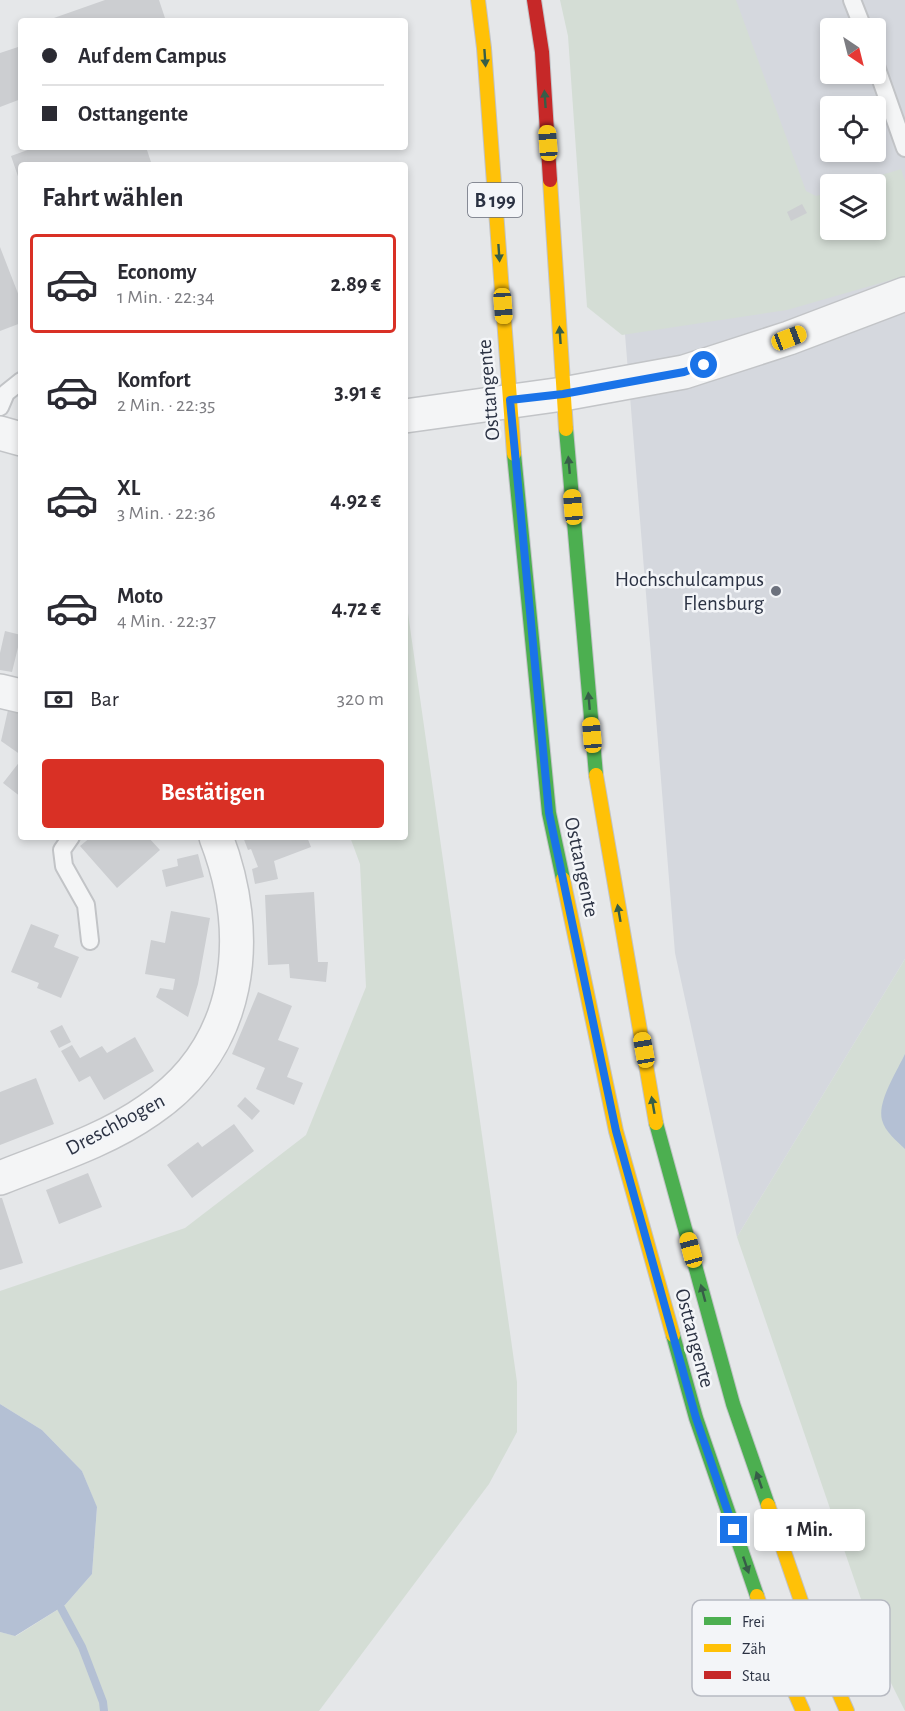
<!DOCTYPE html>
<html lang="de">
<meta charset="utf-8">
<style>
:root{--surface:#fff;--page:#f2f2f3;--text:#2b2b33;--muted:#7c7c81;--line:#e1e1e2;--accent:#d93025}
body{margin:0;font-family:"Alegreya Sans",sans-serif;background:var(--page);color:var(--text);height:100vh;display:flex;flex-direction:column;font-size:22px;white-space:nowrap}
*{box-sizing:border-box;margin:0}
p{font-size:20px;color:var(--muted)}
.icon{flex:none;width:33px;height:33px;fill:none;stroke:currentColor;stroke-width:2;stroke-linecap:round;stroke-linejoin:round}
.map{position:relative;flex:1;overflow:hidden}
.panel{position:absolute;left:18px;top:162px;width:390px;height:678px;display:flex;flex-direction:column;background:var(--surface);border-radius:6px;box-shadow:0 3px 9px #0003}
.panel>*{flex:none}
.guide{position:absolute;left:18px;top:18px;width:390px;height:132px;border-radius:6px;box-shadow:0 3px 9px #0003;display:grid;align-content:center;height:132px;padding:0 24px;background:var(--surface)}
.needle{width:39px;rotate:145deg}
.tools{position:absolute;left:820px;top:18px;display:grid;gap:12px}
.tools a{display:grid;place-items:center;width:66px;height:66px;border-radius:6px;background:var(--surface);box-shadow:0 3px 9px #0003;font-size:30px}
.end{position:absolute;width:27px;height:27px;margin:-14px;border:8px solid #1a73e8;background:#fff;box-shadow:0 0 0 3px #fff}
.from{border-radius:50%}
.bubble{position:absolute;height:42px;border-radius:6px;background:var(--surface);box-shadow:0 3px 9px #0003;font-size:20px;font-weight:700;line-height:42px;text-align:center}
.car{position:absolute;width:18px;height:36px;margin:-18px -9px;border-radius:8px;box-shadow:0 0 4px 2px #0007;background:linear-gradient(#f5c518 24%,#345 0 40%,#f5c518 0 76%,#345 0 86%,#f5c518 0)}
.guide b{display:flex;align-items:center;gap:21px;height:57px;font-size:22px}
.guide b+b{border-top:2px solid var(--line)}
.guide i{width:15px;height:15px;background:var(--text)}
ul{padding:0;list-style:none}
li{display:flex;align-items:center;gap:18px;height:99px;margin:0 12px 9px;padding:0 12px;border:3px solid transparent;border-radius:6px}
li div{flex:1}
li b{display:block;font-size:22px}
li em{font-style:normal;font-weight:700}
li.current{border-color:var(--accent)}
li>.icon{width:54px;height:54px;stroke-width:1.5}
h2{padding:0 24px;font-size:27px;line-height:72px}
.pay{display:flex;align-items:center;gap:15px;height:66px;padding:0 24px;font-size:22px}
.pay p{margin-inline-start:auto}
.action{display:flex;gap:12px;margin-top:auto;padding:12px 24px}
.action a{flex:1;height:69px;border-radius:6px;background:var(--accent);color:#fff;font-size:24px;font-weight:700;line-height:69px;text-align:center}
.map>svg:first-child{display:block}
.built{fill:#d5d8de;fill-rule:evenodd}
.green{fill:#d4ddd5}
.water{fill:#b4c0d4}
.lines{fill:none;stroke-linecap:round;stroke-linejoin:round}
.stream{stroke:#b4c0d4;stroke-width:8}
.building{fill:#ccced1}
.lane-casing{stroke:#c2c4c7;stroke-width:20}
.street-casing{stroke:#c2c4c7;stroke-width:36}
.fast-casing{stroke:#c1c3c7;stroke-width:16}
.slow-casing{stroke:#c1c3c7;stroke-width:16}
.jam-casing{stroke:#c1c3c7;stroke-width:16}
.lane{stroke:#f4f5f6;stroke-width:16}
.street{stroke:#f4f5f6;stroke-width:33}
.fast{stroke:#4caf50;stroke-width:14}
.slow{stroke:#ffc107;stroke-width:14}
.jam{stroke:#c62828;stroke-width:14}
.oneway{fill:#375e48}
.route{stroke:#1a73e8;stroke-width:8}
.poi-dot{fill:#6c717d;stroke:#f3f5f8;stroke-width:2}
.labels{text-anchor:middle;stroke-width:5;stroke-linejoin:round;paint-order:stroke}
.shield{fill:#f3f5f8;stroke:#676c79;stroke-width:1.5}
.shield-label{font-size:20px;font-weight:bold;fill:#2b3243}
.street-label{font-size:21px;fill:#2b3243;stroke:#f3f5f8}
.poi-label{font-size:21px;fill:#2b3243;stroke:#f3f5f8;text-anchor:end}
.key{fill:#f3f5f8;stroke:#b7bac2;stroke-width:1.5}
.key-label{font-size:16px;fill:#2b3243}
</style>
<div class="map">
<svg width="905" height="1711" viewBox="0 0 905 1711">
<rect width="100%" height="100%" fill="#e5e7e9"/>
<path class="built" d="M598 0H905V959L737 1237 675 953ZM831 28H876V74H831ZM831 106H876V152H831ZM831 184H876V230H831Z"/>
<path class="green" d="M560 0H736L806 191 816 196 831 192V230H876V184H853L901 169 905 181V276L787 310 622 335 587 307 568 36Z
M405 592 517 1382V1432L489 1484 319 1711H0V1632L16 1636 65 1605 92 1574 97 1508 82 1471 42 1430 0 1404V1291L185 1228 306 1135 366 987 360 864 350 837H405Z
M905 959V1711L887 1675 737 1237Z"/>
<path class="water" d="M905 1054V1149C897 1141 885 1132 882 1120 877 1102 897 1071 905 1054Z
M0 1404 42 1430 82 1471 97 1507 92 1574 65 1605 15 1636 0 1632Z"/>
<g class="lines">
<path class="stream" d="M61 1608 82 1647 103 1702 104 1711"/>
</g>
<path class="building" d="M105 0H159L166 21H52L51 19Z
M21 46V99L0 107V53Z
M36 147H146L151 162 142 165H21V185L11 156Z
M802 204 807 213 791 221 787 212Z
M0 247 19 296 21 295V323L0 331Z
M5 631 21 635 12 672 0 670V653Z
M8 710 21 714V755L1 741Z
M21 760V797L3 783Z
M91 837H148L160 850 117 888 80 846Z
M243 837H307L311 847 274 861 278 879 255 884 252 869 258 867 251 849 248 850Z
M198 854 204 877 166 887 162 870 178 866 177 859Z
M314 892 318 962H328L326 982 290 978 289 964 268 965 265 895Z
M171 911 210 918 198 984 188 1017 156 997 160 988 173 990 175 979 145 974 151 940 165 943Z
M31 924 59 935 54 947 79 957 61 998 37 988 39 983 11 972Z
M258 992 292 1006 278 1040 299 1048 287 1077 303 1083 294 1105 256 1089 265 1068 232 1054Z
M62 1025 71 1042 59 1048 50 1031Z
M135 1037 154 1071 104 1100 90 1076 79 1082 61 1051 72 1045 80 1058 102 1046 107 1053Z
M36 1078 54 1124 0 1145V1092Z
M245 1097 260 1111 252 1120 237 1106Z
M234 1124 254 1151 192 1198 167 1165 198 1142 202 1147Z
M88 1173 102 1207 59 1224 46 1190Z
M0 1198H2L23 1263 0 1270Z"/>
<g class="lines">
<g class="lane-casing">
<path id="lane" d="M852 0 863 28
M876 66 905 148
M0 407 6 393 21 381
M71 837 62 850 64 866 86 905 90 941"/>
</g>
<g class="street-casing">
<path id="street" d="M405 416 563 394 684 372 789 338 905 294
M0 433 21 439
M0 691 21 696
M0 1178C50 1158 105 1141 149 1110 243 1047 254 936 216 837"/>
</g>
<g class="fast-casing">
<path id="fast" d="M566 429 596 775
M514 454 549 813 563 879
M656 1123 733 1404 768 1505
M673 1335 696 1418 757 1596"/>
</g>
<g class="slow-casing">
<path id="slow" d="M478 0 484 48 514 454
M550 180 566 429
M596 775 656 1123
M563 879 616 1131 673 1335
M768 1505 810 1627 847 1711
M757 1596 773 1643 803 1711"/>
</g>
<g class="jam-casing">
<path id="jam" d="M534 0 542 52 550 180"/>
</g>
<use href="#lane" class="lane"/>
<use href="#street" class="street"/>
<use href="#fast" class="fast"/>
<use href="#slow" class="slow"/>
<use href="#jam" class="jam"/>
</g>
<defs><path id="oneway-solid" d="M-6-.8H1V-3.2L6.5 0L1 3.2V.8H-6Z" transform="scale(1.5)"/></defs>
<g class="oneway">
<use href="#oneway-solid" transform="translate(485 58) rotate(86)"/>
<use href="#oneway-solid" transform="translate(545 99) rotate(-94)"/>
<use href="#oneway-solid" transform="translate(499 253) rotate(86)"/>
<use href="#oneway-solid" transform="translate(560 335) rotate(-94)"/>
<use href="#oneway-solid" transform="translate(569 465) rotate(-95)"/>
<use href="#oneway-solid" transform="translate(589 701) rotate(-95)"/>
<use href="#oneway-solid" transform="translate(619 913) rotate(-100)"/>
<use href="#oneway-solid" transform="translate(653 1105) rotate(-100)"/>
<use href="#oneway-solid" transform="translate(703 1293) rotate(-105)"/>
<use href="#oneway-solid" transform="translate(759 1480) rotate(-109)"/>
<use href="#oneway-solid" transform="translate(746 1565) rotate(71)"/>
</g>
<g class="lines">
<path class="route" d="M704 365 684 372 563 394 510 400 549 813 616 1131 696 1418 734 1530"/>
</g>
<circle class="poi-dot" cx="776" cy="591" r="6"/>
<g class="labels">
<rect class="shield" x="468" y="183" width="54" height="34" rx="4.5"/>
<g class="shield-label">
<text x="495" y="207">B 199</text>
</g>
<g class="street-label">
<text transform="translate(488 390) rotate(-95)" y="7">Osttangente</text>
<text transform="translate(582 867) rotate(78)" y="7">Osttangente</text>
<text transform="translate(115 1124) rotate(-28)" y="7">Dreschbogen</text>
<text transform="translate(695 1338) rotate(75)" y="7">Osttangente</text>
</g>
<g class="poi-label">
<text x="764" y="586">Hochschulcampus<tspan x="764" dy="24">Flensburg</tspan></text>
</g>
</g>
<rect x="692" y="1600" width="198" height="96" rx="9" class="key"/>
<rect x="704" y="1617" width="27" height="8" fill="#4caf50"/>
<rect x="704" y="1644" width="27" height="8" fill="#ffc107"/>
<rect x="704" y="1671" width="27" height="8" fill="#c62828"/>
<g class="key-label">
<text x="742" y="1627">Frei</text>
<text x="742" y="1654">Zäh</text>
<text x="742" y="1681">Stau</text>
</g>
</svg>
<div class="tools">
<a><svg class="needle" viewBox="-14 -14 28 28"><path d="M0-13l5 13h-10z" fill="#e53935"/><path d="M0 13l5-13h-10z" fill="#7c7c81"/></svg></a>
<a><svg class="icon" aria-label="locate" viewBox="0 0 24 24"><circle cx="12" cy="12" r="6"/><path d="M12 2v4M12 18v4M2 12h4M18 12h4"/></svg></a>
<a><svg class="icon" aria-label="layers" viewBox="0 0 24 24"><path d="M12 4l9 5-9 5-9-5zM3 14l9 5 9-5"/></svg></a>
</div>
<i class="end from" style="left:704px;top:365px"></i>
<i class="end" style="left:734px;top:1530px"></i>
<div class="bubble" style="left:754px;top:1509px;width:111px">1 Min.</div>
<i class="car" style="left:548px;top:143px;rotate:356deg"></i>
<i class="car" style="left:503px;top:306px;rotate:176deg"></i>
<i class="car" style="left:789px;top:338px;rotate:69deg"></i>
<i class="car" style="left:573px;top:507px;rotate:355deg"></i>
<i class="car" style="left:592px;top:735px;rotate:355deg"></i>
<i class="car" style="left:644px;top:1050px;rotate:350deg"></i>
<i class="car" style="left:691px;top:1250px;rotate:345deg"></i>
<div class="guide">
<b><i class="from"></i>Auf dem Campus</b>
<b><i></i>Osttangente</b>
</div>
<section class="panel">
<h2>Fahrt wählen</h2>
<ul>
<li class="current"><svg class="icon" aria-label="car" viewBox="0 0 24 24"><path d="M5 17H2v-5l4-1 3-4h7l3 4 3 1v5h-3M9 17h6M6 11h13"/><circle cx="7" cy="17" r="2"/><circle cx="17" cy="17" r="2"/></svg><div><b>Economy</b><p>1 Min. · 22:34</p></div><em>2.89 €</em></li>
<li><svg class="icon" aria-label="car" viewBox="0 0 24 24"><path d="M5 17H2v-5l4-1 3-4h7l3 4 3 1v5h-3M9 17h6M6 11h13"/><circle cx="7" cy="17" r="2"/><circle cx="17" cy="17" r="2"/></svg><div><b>Komfort</b><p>2 Min. · 22:35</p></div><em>3.91 €</em></li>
<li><svg class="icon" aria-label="car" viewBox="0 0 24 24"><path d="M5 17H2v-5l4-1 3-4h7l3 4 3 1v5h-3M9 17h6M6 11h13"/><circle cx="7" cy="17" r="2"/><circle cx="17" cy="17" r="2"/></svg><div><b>XL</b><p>3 Min. · 22:36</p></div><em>4.92 €</em></li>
<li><svg class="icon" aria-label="car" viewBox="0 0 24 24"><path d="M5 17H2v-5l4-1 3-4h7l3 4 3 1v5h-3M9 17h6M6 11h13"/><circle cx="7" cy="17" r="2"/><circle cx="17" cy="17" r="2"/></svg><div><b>Moto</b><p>4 Min. · 22:37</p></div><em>4.72 €</em></li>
</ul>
<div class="pay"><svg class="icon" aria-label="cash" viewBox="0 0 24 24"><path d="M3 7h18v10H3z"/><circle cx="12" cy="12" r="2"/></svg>Bar<p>320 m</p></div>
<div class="action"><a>Bestätigen</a></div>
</section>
</div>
